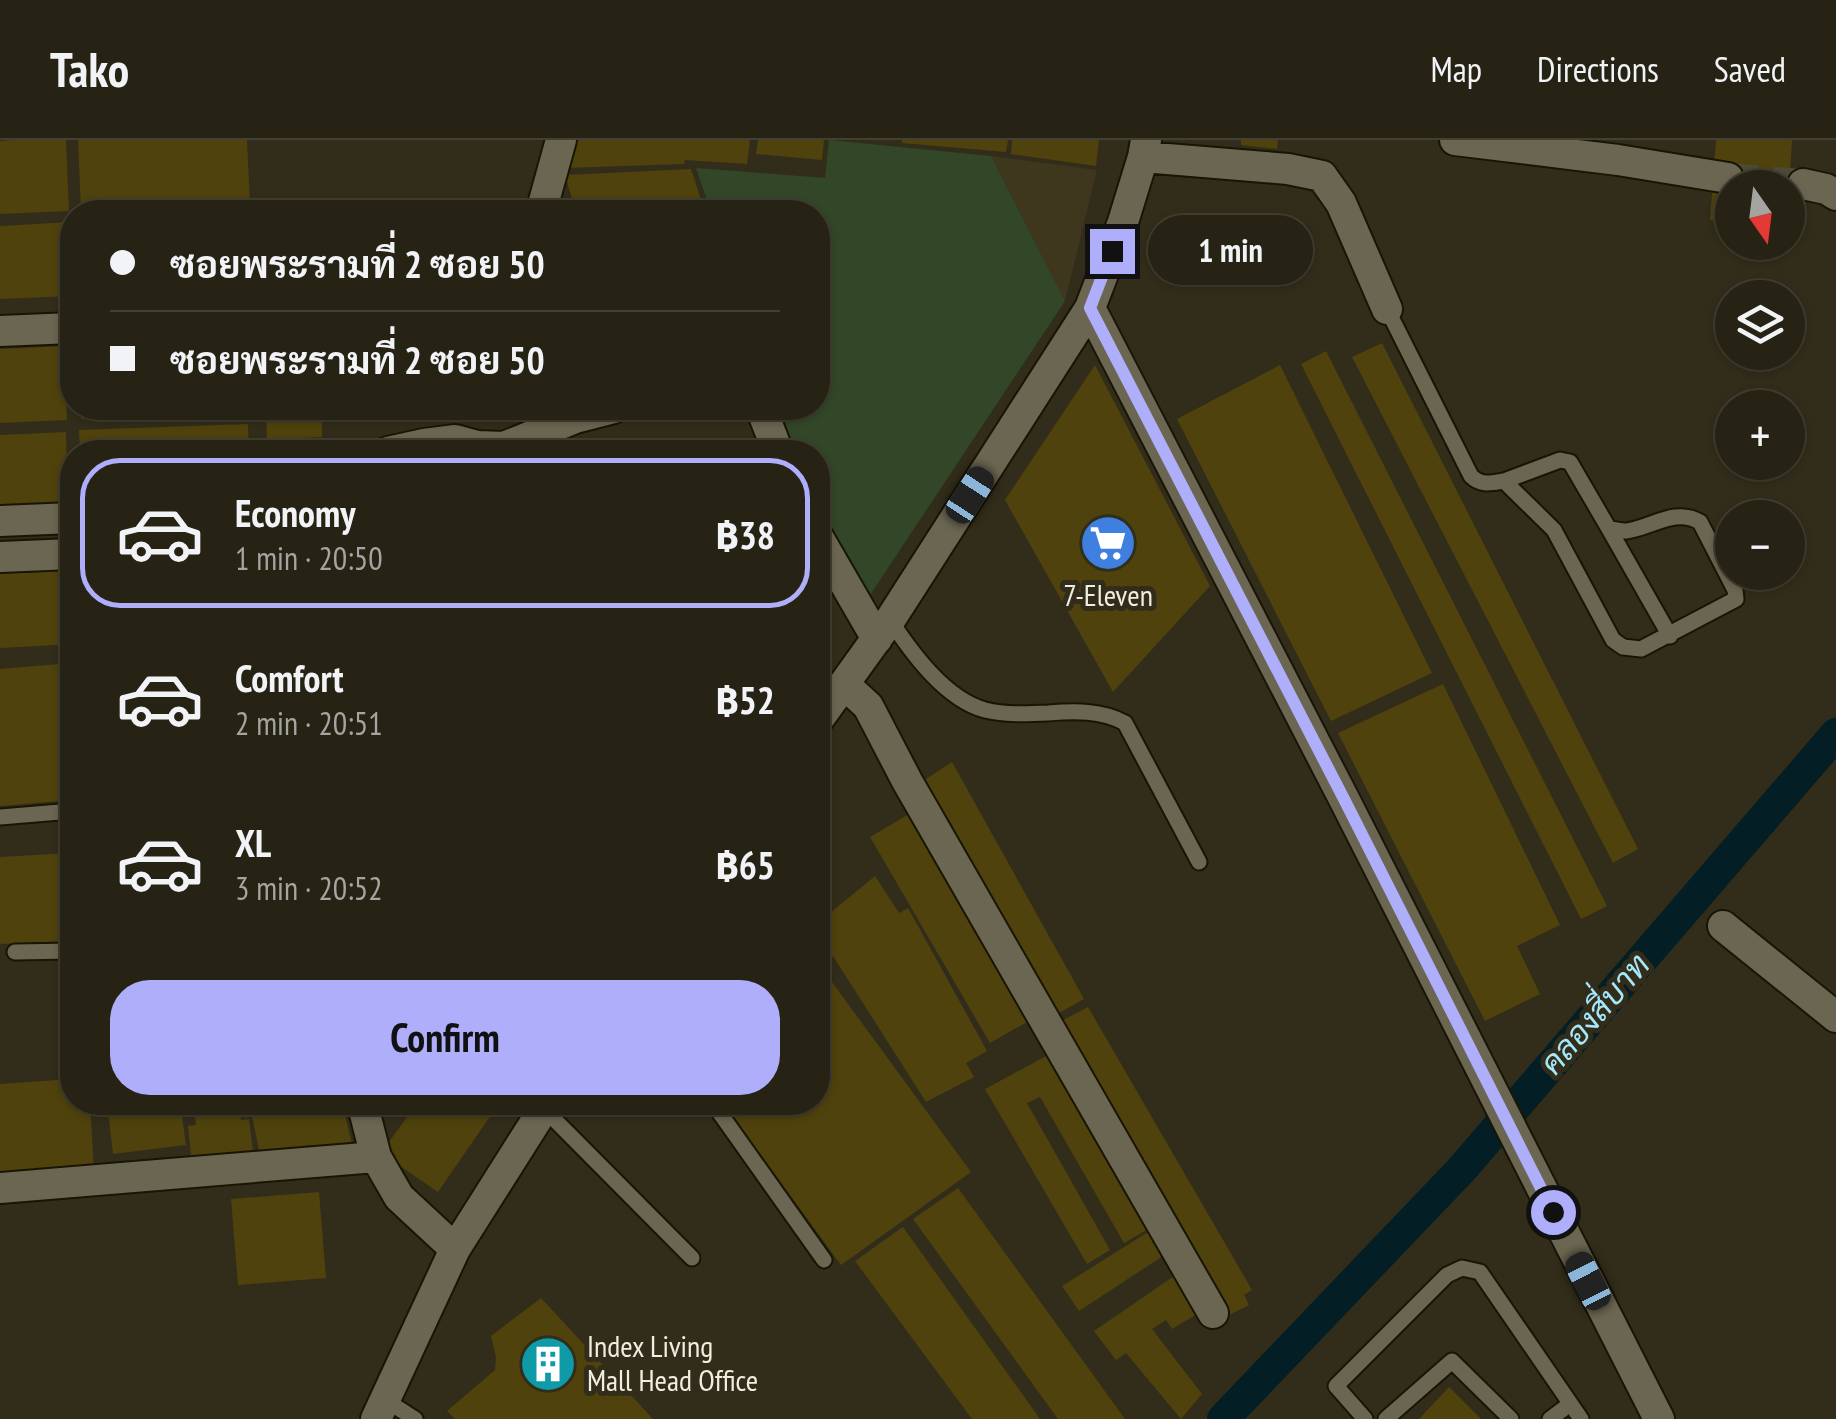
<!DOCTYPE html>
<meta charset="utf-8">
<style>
:root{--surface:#262214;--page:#2e2a1d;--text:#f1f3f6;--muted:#a4a4a0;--line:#423f34;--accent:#afaefa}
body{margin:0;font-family:"PT Sans Narrow",Sarabun,sans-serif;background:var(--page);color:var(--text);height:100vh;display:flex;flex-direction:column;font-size:38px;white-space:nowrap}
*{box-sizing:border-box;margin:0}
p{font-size:32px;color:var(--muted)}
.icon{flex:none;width:55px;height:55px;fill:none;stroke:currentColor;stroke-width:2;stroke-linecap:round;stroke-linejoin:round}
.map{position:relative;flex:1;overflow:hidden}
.details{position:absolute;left:60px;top:300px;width:770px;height:675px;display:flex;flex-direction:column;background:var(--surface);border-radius:40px;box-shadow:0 2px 8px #0004,0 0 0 2px var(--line)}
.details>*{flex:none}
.top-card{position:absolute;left:60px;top:60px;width:770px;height:220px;border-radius:40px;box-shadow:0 2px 8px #0004,0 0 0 2px var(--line);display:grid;align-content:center;height:220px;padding:0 50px;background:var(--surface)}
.needle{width:65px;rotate:166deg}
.fabs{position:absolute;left:1715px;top:30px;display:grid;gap:20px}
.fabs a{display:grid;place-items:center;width:90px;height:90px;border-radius:50%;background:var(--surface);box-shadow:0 2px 8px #0004,0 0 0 2px var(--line);font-size:50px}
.end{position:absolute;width:45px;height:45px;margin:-22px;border:12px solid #afaefa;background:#111;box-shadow:0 0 0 5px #111}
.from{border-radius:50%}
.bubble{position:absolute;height:70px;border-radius:35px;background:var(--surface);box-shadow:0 2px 8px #0004,0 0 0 2px var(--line);font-size:32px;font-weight:800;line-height:70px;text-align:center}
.car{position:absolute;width:30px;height:60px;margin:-30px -15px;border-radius:12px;box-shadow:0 0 8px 2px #0007;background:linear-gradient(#222 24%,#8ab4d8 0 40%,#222 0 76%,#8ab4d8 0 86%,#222 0)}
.top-card b{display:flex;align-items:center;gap:35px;height:95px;font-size:38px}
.top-card b+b{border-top:2px solid var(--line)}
.top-card i{width:25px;height:25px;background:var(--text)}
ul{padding:18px 0 0;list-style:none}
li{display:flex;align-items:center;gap:30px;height:150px;margin:0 20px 15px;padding:0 30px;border:5px solid transparent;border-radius:40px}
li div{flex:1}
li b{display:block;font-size:38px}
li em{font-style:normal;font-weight:800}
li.active{border-color:var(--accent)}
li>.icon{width:90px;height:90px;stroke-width:1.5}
.cta{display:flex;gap:20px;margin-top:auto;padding:20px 50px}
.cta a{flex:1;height:115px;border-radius:40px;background:var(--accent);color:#111;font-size:40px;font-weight:800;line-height:115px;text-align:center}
header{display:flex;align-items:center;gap:60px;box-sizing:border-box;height:140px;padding:0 50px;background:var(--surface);border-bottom:2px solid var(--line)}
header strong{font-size:48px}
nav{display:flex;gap:55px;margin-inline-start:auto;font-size:35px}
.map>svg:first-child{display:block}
.built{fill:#3e371e}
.green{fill:#324727}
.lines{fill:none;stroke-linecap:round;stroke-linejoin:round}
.canal{stroke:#031e25;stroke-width:32}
.building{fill:#4f420d}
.street-tunnel{stroke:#4e4a38;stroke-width:30;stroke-dasharray:30 15;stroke-linecap:butt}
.lane-casing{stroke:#191504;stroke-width:19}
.street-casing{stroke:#191504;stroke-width:34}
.lane{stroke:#6b6651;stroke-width:15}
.street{stroke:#6b6651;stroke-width:30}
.route{stroke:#afaefa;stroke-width:12}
.labels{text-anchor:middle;stroke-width:10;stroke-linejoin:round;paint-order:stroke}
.poi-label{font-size:30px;fill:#f0ede1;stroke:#322d1a}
.water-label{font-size:32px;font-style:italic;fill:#a6e8fb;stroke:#322d1a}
</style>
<header>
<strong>Tako</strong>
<nav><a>Map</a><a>Directions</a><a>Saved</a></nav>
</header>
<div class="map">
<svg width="1836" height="1279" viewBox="0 0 1836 1279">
<rect width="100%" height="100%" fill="#322d1a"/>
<path class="built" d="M991 16 1097 30 1065 161Z"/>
<path class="green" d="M829 0 991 16 1065 161 866 461 818 373V312H793L777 268H818V72H711L696 28 825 38Z"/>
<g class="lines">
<path class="canal" d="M1223 1279 1461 1030 1836 594"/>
</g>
<path class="building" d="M13 0H66L69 71 0 74V1Z
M78 0H247L250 64 81 70Z
M570 0H750L747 24 685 20 684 24 564 28Z
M758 0H824L822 20 756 14Z
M902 0H1008L1006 12 902 3Z
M1012 0H1099L1096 26 1011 14Z
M1241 0H1278L1277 9 1241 5Z
M1716 0H1792L1789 48H1732V82L1710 80Z
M691 29 705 72H576L565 35Z
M71 82 72 156 0 159V86Z
M1382 203 1638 709 1613 723 1352 217Z
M65 206 67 280 0 283V209Z
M1326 211 1607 766 1581 779 1301 224Z
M1095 225 1210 446 1113 552 1005 360Z
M1280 225 1432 533 1331 581 1177 279Z
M80 268H249V272L81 279Z
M266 268H322V297L267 300Z
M248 284 249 312H80L79 290Z
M66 292 68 365 0 368V295Z
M72 430V504L0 508V434Z
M72 523V660L0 666V529Z
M1443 544 1560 785 1517 806 1540 854 1485 881 1338 593Z
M952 622 1084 859 1050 878 920 643Z
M909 674 1027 882 990 903 870 697Z
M72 713V801L0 804V717Z
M875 736 899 773 908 768 987 911 966 923 974 937 926 962 833 816 822 823 818 817V783Z
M829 838 971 1032 841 1125 722 962H818V847Z
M1088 867 1252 1150 1244 1155 1249 1165 1223 1178 1054 885Z
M1050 914 1150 1088 1124 1103 1040 957 1027 963 1110 1110 1087 1124 985 949Z
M72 939V962H90L94 1032 0 1038V944Z
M107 962H180L186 1005 113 1014Z
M193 962H239L241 980 249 979 254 1019 192 1025 188 986 196 985Z
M243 962H342L353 1008 312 1016 310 1005 260 1015 252 976 245 978Z
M418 962H500L438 1052 381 1013Z
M958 1048 1125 1279H1058L913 1079Z
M319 1052 326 1138 238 1145 231 1059Z
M903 1087 1040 1279H972L855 1121Z
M1153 1089 1166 1114 1079 1171 1062 1146Z
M1180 1132 1197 1174 1172 1189 1166 1180 1152 1189 1202 1254 1181 1279 1126 1213 1116 1220 1094 1191Z
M541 1158 653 1279H455L447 1271 495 1230 496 1217 491 1196Z
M1449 1247 1481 1279H1419Z"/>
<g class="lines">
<path class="street-tunnel" d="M1728 38 1803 44"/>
<g class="lane-casing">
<path id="lane" d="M1387 169 1471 336C1481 346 1491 343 1504 341L1554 390 1613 500 1623 507 1641 509 1736 459 1735 450 1700 382C1675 367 1651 388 1626 391 1622 391 1612 389 1609 389L1570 322 1560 320 1504 341
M1609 389 1670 496
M890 480C912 513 945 559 985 570 1005 575 1028 574 1048 573 1074 571 1102 570 1125 583L1199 722
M0 677 72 671
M15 812 72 811
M712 962 824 1120
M544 969 692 1118
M384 1259 415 1279
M1365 1279 1336 1246 1447 1135 1462 1128 1480 1132 1581 1279
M1386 1279 1452 1221 1511 1279
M1550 1279 1570 1264"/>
</g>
<g class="street-casing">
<path id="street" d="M1455 0 1618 20 1728 38
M1143 17 1288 29 1322 36 1341 63 1387 169
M1803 44 1826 49 1836 55
M541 72 561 0
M1090 168 1344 659 1659 1279
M0 191 72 188
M761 268 778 312
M388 312 424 304 455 300 477 306 504 307
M500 312 504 307 575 278 614 268
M0 381 72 378
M818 397 877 499
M0 417 72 414
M845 545 868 566 907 641 1213 1173
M818 580 890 480 1090 168 1123 82 1143 17 1146 0
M1723 786 1836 877
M362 962 376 1017 399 1057 455 1109
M0 1048 376 1017
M376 1279 455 1109 548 962"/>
</g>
<use href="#lane" class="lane"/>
<use href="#street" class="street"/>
</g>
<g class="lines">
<path class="route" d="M1112 111 1090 168 1344 659 1553 1072"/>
</g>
<defs>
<g id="supermarket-disc" transform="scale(2.875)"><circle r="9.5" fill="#3f7fe0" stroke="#322d1a"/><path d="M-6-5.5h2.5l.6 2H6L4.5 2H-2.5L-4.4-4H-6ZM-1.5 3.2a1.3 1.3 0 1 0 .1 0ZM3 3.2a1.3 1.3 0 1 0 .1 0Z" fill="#fff"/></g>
<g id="building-disc" transform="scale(2.875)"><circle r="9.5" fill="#0f9aa8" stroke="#322d1a"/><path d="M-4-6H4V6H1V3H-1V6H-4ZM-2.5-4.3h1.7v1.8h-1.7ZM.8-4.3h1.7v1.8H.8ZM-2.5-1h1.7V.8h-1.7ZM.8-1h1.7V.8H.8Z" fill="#fff"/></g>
</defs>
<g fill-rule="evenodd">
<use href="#supermarket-disc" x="1108" y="403"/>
<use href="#building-disc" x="548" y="1224"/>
</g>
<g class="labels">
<g class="poi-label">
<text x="1108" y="466">7-Eleven</text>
<text x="587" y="1217" text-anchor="start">Index Living<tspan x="587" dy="34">Mall Head Office</tspan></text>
</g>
<g class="water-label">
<text transform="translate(1595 874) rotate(-49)" y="11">คลองสี่บาท</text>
</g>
</g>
</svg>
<div class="fabs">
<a><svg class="needle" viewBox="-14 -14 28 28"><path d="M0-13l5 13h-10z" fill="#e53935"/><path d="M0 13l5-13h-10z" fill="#a4a4a0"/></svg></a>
<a><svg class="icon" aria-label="layers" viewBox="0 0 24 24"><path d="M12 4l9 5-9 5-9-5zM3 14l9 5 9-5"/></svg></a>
<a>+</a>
<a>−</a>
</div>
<i class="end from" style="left:1553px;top:1072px"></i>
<i class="end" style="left:1112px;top:111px"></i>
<div class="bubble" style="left:1148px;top:75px;width:165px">1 min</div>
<i class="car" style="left:970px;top:355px;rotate:33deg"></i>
<i class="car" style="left:1588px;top:1141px;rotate:333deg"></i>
<div class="top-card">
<b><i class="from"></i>ซอยพระรามที่ 2 ซอย 50</b>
<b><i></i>ซอยพระรามที่ 2 ซอย 50</b>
</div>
<section class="details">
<ul>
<li class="active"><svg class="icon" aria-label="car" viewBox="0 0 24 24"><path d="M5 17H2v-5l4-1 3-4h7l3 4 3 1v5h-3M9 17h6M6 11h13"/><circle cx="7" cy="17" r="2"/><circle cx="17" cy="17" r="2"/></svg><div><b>Economy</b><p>1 min · 20:50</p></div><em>฿38</em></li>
<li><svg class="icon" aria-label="car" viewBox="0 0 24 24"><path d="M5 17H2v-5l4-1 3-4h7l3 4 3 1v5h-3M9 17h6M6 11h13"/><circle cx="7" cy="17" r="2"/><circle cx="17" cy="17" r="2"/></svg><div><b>Comfort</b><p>2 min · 20:51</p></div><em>฿52</em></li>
<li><svg class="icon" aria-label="car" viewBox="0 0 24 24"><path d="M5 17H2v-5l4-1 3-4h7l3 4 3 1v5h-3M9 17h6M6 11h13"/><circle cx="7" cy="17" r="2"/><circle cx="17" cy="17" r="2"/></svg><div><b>XL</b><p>3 min · 20:52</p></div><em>฿65</em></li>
</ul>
<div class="cta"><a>Confirm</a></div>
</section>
</div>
